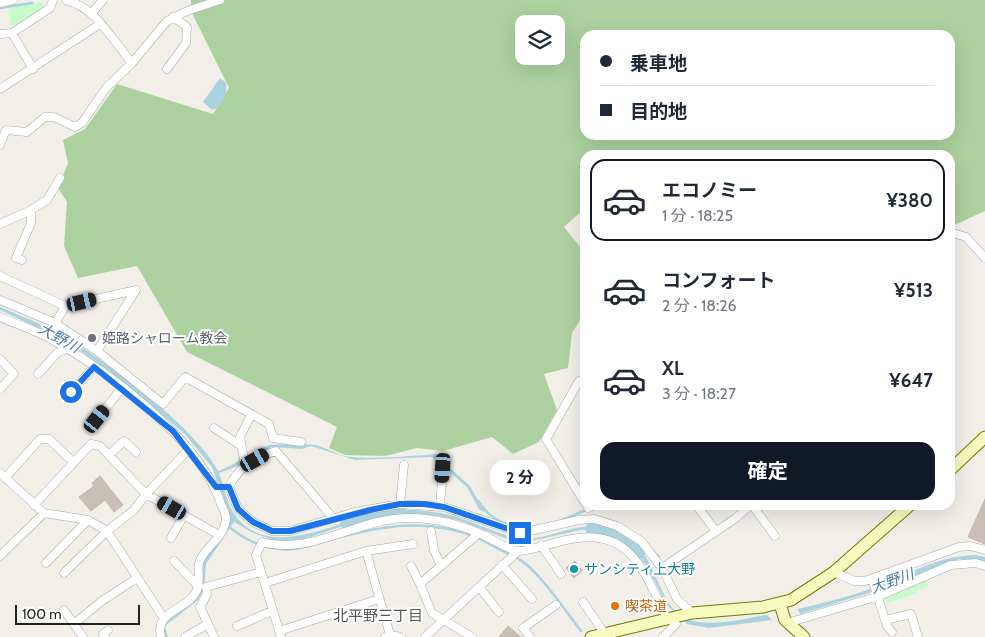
<!DOCTYPE html>
<html lang="ja">
<meta charset="utf-8">
<style>
:root{--surface:#fff;--page:#f2f2f3;--text:#1f2937;--muted:#747a83;--line:#e0e1e3;--accent:#111827}
body{margin:0;font-family:Cabin,"Noto Sans JP",sans-serif;background:var(--page);color:var(--text);height:100vh;display:flex;flex-direction:column;font-size:19px;white-space:nowrap}
*{box-sizing:border-box;margin:0}
p{font-size:16px;color:var(--muted)}
.icon{flex:none;width:28px;height:28px;fill:none;stroke:currentColor;stroke-width:2;stroke-linecap:round;stroke-linejoin:round}
.map{position:relative;flex:1;overflow:hidden}
.panel{position:absolute;left:580px;top:150px;width:375px;height:360px;display:flex;flex-direction:column;background:var(--surface);border-radius:15px;box-shadow:0 5px 20px #0002}
.panel>*{flex:none}
.guide{position:absolute;left:580px;top:30px;width:375px;height:110px;border-radius:15px;box-shadow:0 5px 20px #0002;display:grid;align-content:center;height:110px;padding:0 20px;background:var(--surface)}
.fabs{position:absolute;left:515px;top:15px;display:grid;gap:10px}
.fabs a{display:grid;place-items:center;width:50px;height:50px;border-radius:10px;background:var(--surface);box-shadow:0 5px 20px #0002;font-size:25px}
.scale{position:absolute;left:15px;bottom:12px;width:125px;box-sizing:border-box;padding-left:5px;border:2px solid #222;border-top:0;font-size:14px;line-height:18px;white-space:nowrap;color:#222;-webkit-text-stroke:4px #fff;paint-order:stroke}
.end{position:absolute;width:22px;height:22px;margin:-11px;border:6px solid #1a73e8;background:#fff;box-shadow:0 0 0 2px #fff}
.from{border-radius:50%}
.bubble{position:absolute;height:35px;border-radius:15px;background:var(--surface);box-shadow:0 5px 20px #0002;font-size:16px;font-weight:700;line-height:35px;text-align:center}
.car{position:absolute;width:15px;height:30px;margin:-15px -8px;border-radius:6px;box-shadow:0 0 4px 1px #0007;background:linear-gradient(#222 24%,#8ab4d8 0 40%,#222 0 76%,#8ab4d8 0 86%,#222 0)}
.guide b{display:flex;align-items:center;gap:18px;height:48px;font-size:19px}
.guide b+b{border-top:1px solid var(--line)}
.guide i{width:12px;height:12px;background:var(--text)}
ul{padding:9px 0 0;list-style:none}
li{display:flex;align-items:center;gap:15px;height:82px;margin:0 10px 8px;padding:0 10px;border:2px solid transparent;border-radius:15px}
li div{flex:1}
li b{display:block;font-size:19px}
li em{font-style:normal;font-weight:700}
li.current{border-color:var(--accent)}
li>.icon{width:45px;height:45px;stroke-width:1.5}
.button{display:flex;gap:10px;margin-top:auto;padding:10px 20px}
.button a{flex:1;height:58px;border-radius:15px;background:var(--accent);color:#fff;font-size:20px;font-weight:700;line-height:58px;text-align:center}
.map>svg:first-child{display:block}
.forest{fill:#add19e;fill-rule:evenodd}
.park{fill:#c8facc}
.water{fill:#aad3df}
.lines{fill:none;stroke-linecap:round;stroke-linejoin:round}
.stream{stroke:#aad3df;stroke-width:2.5}
.river{stroke:#aad3df;stroke-width:15}
.building{fill:#c7bfb8;stroke:#c4b6ab}
.street-casing{stroke:#a9a9a9;stroke-width:9}
.secondary-casing{stroke:#707d05;stroke-width:13}
.street{stroke:#fff;stroke-width:8}
.secondary{stroke:#f7fabf;stroke-width:11}
.route{stroke:#1a73e8;stroke-width:6}
.worship-dot{fill:#6b7280;stroke:#fff;stroke-width:2}
.culture-dot{fill:#0f9aa8;stroke:#fff;stroke-width:2}
.food-dot{fill:#e8710a;stroke:#fff;stroke-width:2}
.labels{text-anchor:middle;stroke-width:4;stroke-linejoin:round;paint-order:stroke}
.worship-label{font-size:14px;fill:#5b616d;stroke:#fff;text-anchor:start}
.culture-label{font-size:14px;fill:#0d838f;stroke:#fff;text-anchor:start}
.food-label{font-size:14px;fill:#c56008;stroke:#fff;text-anchor:start}
.water-label{font-size:15px;font-style:italic;fill:#4a7aab;stroke:#fff}
.neighbourhood-label{font-size:15px;fill:#555;stroke:#fff}
</style>
<div class="map">
<svg width="985" height="637" viewBox="0 0 985 637">
<rect width="100%" height="100%" fill="#f2efe9"/>
<path class="forest" d="M191 0H985V211L950 227V155H585V208L564 227 585 253V312L572 333 568 368 544 374 557 410 539 442 513 454 492 437 443 451 417 448 385 456 345 455 329 448 337 427 187 352 137 266 78 278 64 246 67 202 58 188 68 163 63 140 85 129 117 84 213 114 229 88 191 11ZM524 24H556V56H524ZM585 35H950V135H585Z"/>
<path class="park" d="M42 2 44 8 16 26 11 25 8 8Z
M926 579 928 586 916 590V594L886 603 883 596Z"/>
<path class="water" d="M220 78 226 83C228 95 224 106 212 110L203 102Z
M0 307C21 316 43 324 63 336 105 359 197 429 218 471 236 465 255 449 270 445 275 444 311 444 315 445 325 447 334 453 344 456 361 460 417 456 436 454L440 455 439 458 470 486 485 513 479 509 467 487 432 457 355 460 311 446 302 449 272 447 243 464 219 473C225 489 227 506 238 519 274 560 339 520 381 512 400 508 422 510 441 513 468 517 505 540 528 539 554 537 580 520 606 529 618 533 630 539 639 548 661 572 661 618 699 622 722 625 745 618 767 615L772 620 709 628 687 624 667 605 647 567 633 547 611 535 597 531 581 530 526 542 512 541 461 521 440 516 391 514 359 521 301 540 279 542 253 533 234 522 206 564 204 589 198 600 165 626 168 637H164L161 630 164 622 191 603 202 563 226 529 225 505 212 467 184 433 106 369 70 343 0 310Z
M974 555 985 557V562L959 559 885 588 800 614 798 609C824 603 850 596 876 587 907 574 940 556 974 555Z"/>
<g class="lines">
<path class="stream" d="M0 8 32 3
M478 501C492 522 508 527 532 527
M562 520 586 510
M228 526C252 546 278 555 309 546
M344 536C388 525 429 519 473 536
M478 538 510 555
M651 549 659 557
M515 557C536 566 566 612 581 631"/>
<path class="river" d="M348 523 374 513 398 511
M593 529H599L634 545 638 551"/>
</g>
<path class="building" d="M100 476 123 505 114 512 105 500 91 511 79 497 94 486 92 483Z
M985 499V544L968 537Z
M575 561 582 571 574 578 566 568Z
M508 626 521 637H499Z"/>
<g class="lines">
<g class="street-casing">
<path id="street" d="M66 0C96 7 113 41 132 63
M0 3 13 0
M92 13 103 0
M12 33 33 69
M0 34 12 33 50 8 53 0
M167 69 186 43 187 27 173 17
M0 89 100 24
M0 145 6 130 27 132 45 117H54L75 127 82 123 106 88 132 63 167 21 187 11 220 0
M0 224 31 210 47 200 60 178
M950 232 966 237 985 258
M22 260 16 258 31 223V210
M0 276 65 306 136 290 97 351
M0 300 55 323 97 351 163 404 185 377 269 424 273 438 301 442
M0 317C16 324 34 330 49 338 107 370 200 439 221 504 223 508 226 514 226 518 226 537 202 549 199 563 197 572 201 581 197 590 189 610 154 610 161 637
M48 337 65 306
M0 359 14 374 0 389
M38 374 57 353 66 349
M585 379 579 381 546 439 585 503
M71 392 94 367
M97 419 122 388
M214 428 240 445
M109 455 124 441 136 452
M245 465 240 437 251 415
M0 473 44 513 88 520 107 531 163 617
M5 478 40 439H49L73 462
M400 504 404 465
M34 505 91 444 100 446 146 494 189 449
M696 505 715 530
M752 505 775 536
M440 506 443 468
M588 508 595 505
M333 518 276 451C255 457 238 467 229 487L238 509 253 522 272 531H290L355 512 400 504 444 507 521 533 579 520 594 519 617 526 641 541 662 568 677 599 692 613
M431 531 434 550 441 566 420 584 432 613 472 637
M171 538 184 515
M541 545 561 574
M366 551 413 544
M0 556 44 513
M174 561 198 586
M46 563 88 520
M502 565 532 599
M411 566 420 584
M441 566 479 533
M662 568 736 518 750 505
M834 572 854 581H865L959 547 970 546 985 550
M64 573 107 531 134 510 146 494 219 535
M872 579 887 626 892 632
M265 583 366 551 390 635
M479 587 499 612
M583 602 605 634
M64 610 83 637
M885 620 911 614 918 637
M75 623 102 601 137 578
M787 623 879 596 951 565 976 563 985 566
M237 626 272 611
M279 631 379 599
M105 637 103 634 108 630
M185 637 208 624
M214 637 200 607 207 594 206 587 261 572
M281 637 256 555 262 542C312 556 360 517 410 518 434 518 462 525 483 535 492 539 510 551 518 551 526 552 556 542 566 540 630 525 643 570 667 618L676 624 663 637
M385 637 390 635 401 637
M425 637 518 551
M530 637 523 628 556 605"/>
</g>
<g class="secondary-casing">
<path id="secondary" d="M950 470 985 437
M780 604 785 620 804 637
M591 637 692 613 763 607 791 600 834 572 910 505"/>
</g>
<use href="#street" class="street"/>
<use href="#secondary" class="secondary"/>
</g>
<g class="lines">
<path class="route" d="M71 392 94 367 173 431 216 487H229L238 509 253 522 272 531H290L370 510 400 504H424L444 507 520 533"/>
</g>
<circle class="worship-dot" cx="92" cy="338" r="5"/>
<circle class="culture-dot" cx="574" cy="569" r="5"/>
<circle class="food-dot" cx="615" cy="606" r="5"/>
<g class="labels">
<g class="worship-label">
<text x="102" y="343">姫路シャローム教会</text>
</g>
<g class="culture-label">
<text x="584" y="574">サンシティ上大野</text>
</g>
<g class="food-label">
<text x="625" y="611">喫茶道</text>
</g>
<g class="water-label">
<text transform="translate(59 338) rotate(29)" y="5">大野川</text>
<text transform="translate(892 581) rotate(-20)" y="5">大野川</text>
</g>
<g class="neighbourhood-label">
<text x="378" y="621">北平野三丁目</text>
</g>
</g>
</svg>
<div class="fabs">
<a><svg class="icon" aria-label="layers" viewBox="0 0 24 24"><path d="M12 4l9 5-9 5-9-5zM3 14l9 5 9-5"/></svg></a>
</div>
<div class="scale">100 m</div>
<i class="end from" style="left:71px;top:392px"></i>
<i class="end" style="left:520px;top:533px"></i>
<div class="bubble" style="left:490px;top:460px;width:60px">2 分</div>
<i class="car" style="left:82px;top:302px;rotate:77deg"></i>
<i class="car" style="left:97px;top:419px;rotate:39deg"></i>
<i class="car" style="left:255px;top:460px;rotate:60deg"></i>
<i class="car" style="left:443px;top:468px;rotate:184deg"></i>
<i class="car" style="left:172px;top:508px;rotate:300deg"></i>
<div class="guide">
<b><i class="from"></i>乗車地</b>
<b><i></i>目的地</b>
</div>
<section class="panel">
<ul>
<li class="current"><svg class="icon" aria-label="car" viewBox="0 0 24 24"><path d="M5 17H2v-5l4-1 3-4h7l3 4 3 1v5h-3M9 17h6M6 11h13"/><circle cx="7" cy="17" r="2"/><circle cx="17" cy="17" r="2"/></svg><div><b>エコノミー</b><p>1 分 · 18:25</p></div><em>¥380</em></li>
<li><svg class="icon" aria-label="car" viewBox="0 0 24 24"><path d="M5 17H2v-5l4-1 3-4h7l3 4 3 1v5h-3M9 17h6M6 11h13"/><circle cx="7" cy="17" r="2"/><circle cx="17" cy="17" r="2"/></svg><div><b>コンフォート</b><p>2 分 · 18:26</p></div><em>¥513</em></li>
<li><svg class="icon" aria-label="car" viewBox="0 0 24 24"><path d="M5 17H2v-5l4-1 3-4h7l3 4 3 1v5h-3M9 17h6M6 11h13"/><circle cx="7" cy="17" r="2"/><circle cx="17" cy="17" r="2"/></svg><div><b>XL</b><p>3 分 · 18:27</p></div><em>¥647</em></li>
</ul>
<div class="button"><a>確定</a></div>
</section>
</div>
